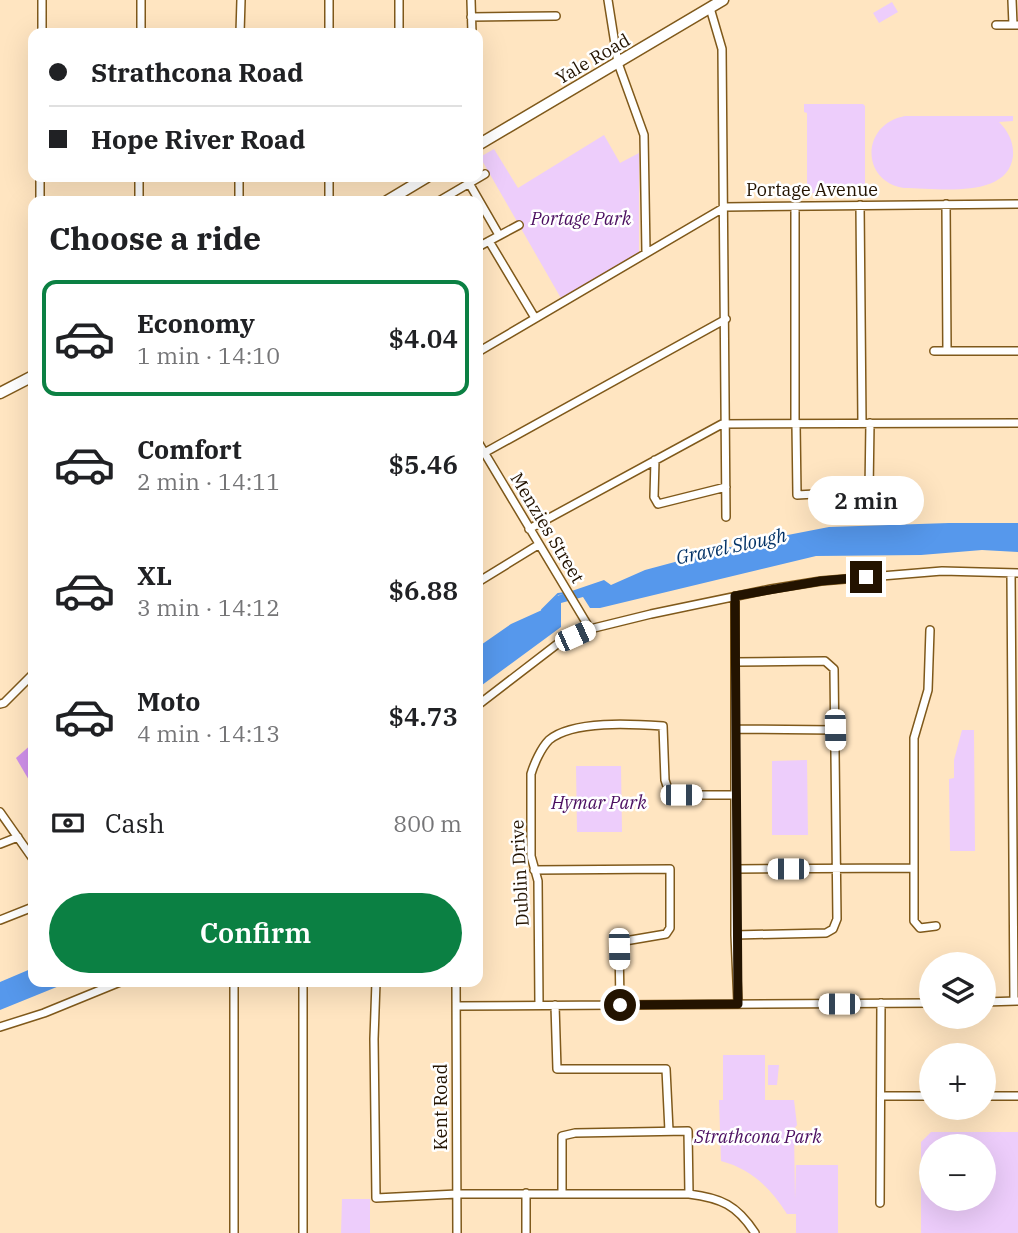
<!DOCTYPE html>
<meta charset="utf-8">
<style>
:root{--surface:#fff;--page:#f6f6f6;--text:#202124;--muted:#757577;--line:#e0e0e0;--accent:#0b8043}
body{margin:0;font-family:"IBM Plex Serif",serif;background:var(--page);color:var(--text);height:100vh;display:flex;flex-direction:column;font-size:26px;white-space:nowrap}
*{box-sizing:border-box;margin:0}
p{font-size:23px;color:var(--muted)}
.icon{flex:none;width:38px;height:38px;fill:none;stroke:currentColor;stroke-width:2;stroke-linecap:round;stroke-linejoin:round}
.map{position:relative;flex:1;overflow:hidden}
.details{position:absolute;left:28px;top:196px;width:455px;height:791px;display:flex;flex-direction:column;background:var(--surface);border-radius:14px;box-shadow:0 7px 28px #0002}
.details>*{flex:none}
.guide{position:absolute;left:28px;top:28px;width:455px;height:154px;border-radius:14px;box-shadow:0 7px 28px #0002;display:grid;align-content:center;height:154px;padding:0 21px;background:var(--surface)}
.buttons{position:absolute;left:919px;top:952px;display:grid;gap:14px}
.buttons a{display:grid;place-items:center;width:77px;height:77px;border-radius:50%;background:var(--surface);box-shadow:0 7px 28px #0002;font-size:35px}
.end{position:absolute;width:32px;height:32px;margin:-16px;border:9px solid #231300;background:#fff;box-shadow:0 0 0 4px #fff}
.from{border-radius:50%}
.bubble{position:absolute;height:49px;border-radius:24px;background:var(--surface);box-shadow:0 7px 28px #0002;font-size:23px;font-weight:600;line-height:49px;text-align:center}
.car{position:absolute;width:21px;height:42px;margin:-21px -10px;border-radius:9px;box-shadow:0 0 5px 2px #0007;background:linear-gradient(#fff 24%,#345 0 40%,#fff 0 76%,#345 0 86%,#fff 0)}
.guide b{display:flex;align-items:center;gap:24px;height:66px;font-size:26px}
.guide b+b{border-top:2px solid var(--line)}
.guide i{width:18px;height:18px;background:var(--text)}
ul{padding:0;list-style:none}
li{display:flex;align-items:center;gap:21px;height:116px;margin:0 14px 10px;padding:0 7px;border:4px solid transparent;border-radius:14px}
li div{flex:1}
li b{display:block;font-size:26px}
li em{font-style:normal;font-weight:600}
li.active{border-color:var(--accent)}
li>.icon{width:63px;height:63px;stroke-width:1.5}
h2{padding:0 21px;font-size:32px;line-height:84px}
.pay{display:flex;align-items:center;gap:18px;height:77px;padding:0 21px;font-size:26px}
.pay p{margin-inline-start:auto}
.button{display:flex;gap:14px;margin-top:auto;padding:14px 21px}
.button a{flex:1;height:80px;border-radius:42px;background:var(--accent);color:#fff;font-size:28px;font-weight:600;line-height:80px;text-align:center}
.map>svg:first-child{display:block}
.green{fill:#edcdfb;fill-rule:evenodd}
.forest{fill:#d091eb}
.water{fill:#5698ec}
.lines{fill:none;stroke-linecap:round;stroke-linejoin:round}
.stream{stroke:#5698ec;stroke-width:2}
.minor-casing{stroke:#7f591b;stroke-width:10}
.major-casing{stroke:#7f591b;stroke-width:13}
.minor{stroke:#fff;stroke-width:7}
.major{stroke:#fff;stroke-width:10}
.route{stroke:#231300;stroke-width:9}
.labels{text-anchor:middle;stroke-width:5;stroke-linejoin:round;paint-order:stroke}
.street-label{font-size:18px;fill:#231300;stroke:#fff}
.park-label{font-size:18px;font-style:italic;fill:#4b0e60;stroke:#fff}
.water-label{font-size:19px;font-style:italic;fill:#043367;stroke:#fff}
</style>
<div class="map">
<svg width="1018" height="1233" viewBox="0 0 1018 1233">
<rect width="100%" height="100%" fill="#ffe5c1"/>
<path class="green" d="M892 2 898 12 879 23 873 13Z
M804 104H863L865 106V186H867V194L807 193V113L804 112Z
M905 116H1013V121L999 122C1008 131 1014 142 1013 156 1008 200 936 188 904 188 860 181 861 124 905 116Z
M604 135 620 163 639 153V252L562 300 480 157 494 149 518 188Z
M962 730H974L975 851H950L949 779 954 778V760Z
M807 760 808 835H772V761Z
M576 766H621L622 832H577Z
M723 1055H765V1100H794L797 1125 794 1129 795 1200 796 1165H838V1233H796V1214H787C771 1188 751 1169 721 1161L719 1100H723Z
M768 1065H779L777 1085H768Z
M931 1132H1018V1233H921V1142ZM931 1146H984V1199H931Z
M342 1199H370V1233H341Z"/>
<path class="forest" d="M33 743V787L16 758Z"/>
<path class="water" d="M949 523H1018V552L982 550 921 555 816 556 600 608H590L583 597 561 603V627L478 688V647L511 624 542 610 557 596 604 580 611 585 645 570 742 544 829 527Z
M33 968V982H69L0 1010V982Z"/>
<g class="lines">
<path class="stream" d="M542 610 558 594 565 593"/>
<g class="minor-casing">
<path id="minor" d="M471 0 472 33
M608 0 618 63 644 135 646 252
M1012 0 1013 25
M710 8 722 49 726 517
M471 17 556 16
M996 25H1018
M42 33V0
M141 33V0
M240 33 241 0
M329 33V0
M399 33V0
M469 183 499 235
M40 201V177
M139 201V177
M239 201V177
M329 201V177
M439 201 485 174
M946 204 947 351
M860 205 862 423
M795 206V423
M489 241 535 318
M478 247 519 225
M934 351H1018
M478 352 725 207 1018 204
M796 424 797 495 869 491 870 423
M478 442 590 629
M484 453 726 319
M655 460 654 497 658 504 726 487
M529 529 722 424 1018 423
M1011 573 1014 1001
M478 582 538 545
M735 596V935L738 1004
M930 630 928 690 914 738V921L920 928 936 926
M735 662 825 661 834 669 837 919 833 929 826 933 735 935
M0 704 4 703 33 674
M478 705 560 642 590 629 651 614 771 589 821 581 942 571 1018 573
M735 729 835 730
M0 812 33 859
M0 844 18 837
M735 869 914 868
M534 870 670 869V928L666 934 619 942 620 1005
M0 920 33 907
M234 982V1233
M376 982 374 1039 376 1198 457 1194H689C721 1198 737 1205 755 1233
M456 982 457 1233
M984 1002 1017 1001
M539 1005 538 881 531 856V774C534 764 541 748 549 740 573 720 633 724 663 726L665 780 668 789 681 795H735
M555 1005 557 1069H666L669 1131
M457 1006 931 1003
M0 1027 44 1013 120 982
M881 1096H931
M984 1096H1018
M526 1193V1233
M562 1193V1136L575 1133 688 1131 689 1194
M880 1203 881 1003
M303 1233V982"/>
</g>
<g class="major-casing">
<path id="major" d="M478 145 723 0
M387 201 427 177
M0 393 33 376"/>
</g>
<use href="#minor" class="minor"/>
<use href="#major" class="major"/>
</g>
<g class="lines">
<path class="route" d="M620 1005 738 1004 735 596 821 581 866 577"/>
</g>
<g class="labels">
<g class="street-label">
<text transform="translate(593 59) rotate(-30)" y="6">Yale Road</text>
<text x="812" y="196">Portage Avenue</text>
<text transform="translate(547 528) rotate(59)" y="6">Menzies Street</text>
<text transform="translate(520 873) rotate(-93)" y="6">Dublin Drive</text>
<text transform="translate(441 1107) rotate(-90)" y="6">Kent Road</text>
</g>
<g class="park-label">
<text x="581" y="225">Portage Park</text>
<text x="599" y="809">Hymar Park</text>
<text x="758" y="1143">Strathcona Park</text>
</g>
<g class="water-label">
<text transform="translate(731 546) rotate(-12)" y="7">Gravel Slough</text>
</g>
</g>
</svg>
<div class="buttons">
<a><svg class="icon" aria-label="layers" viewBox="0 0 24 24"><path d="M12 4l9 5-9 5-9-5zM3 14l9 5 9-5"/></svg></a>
<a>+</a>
<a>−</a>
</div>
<i class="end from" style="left:620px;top:1005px"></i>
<i class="end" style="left:866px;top:577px"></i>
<div class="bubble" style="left:808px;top:476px;width:116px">2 min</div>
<i class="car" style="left:575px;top:636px;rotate:66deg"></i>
<i class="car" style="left:835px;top:730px;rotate:179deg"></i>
<i class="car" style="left:681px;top:795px;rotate:90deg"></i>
<i class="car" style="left:788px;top:869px;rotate:270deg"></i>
<i class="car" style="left:619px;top:949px;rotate:179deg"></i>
<i class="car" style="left:839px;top:1004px;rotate:270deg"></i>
<div class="guide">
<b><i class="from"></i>Strathcona Road</b>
<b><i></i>Hope River Road</b>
</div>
<section class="details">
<h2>Choose a ride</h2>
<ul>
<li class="active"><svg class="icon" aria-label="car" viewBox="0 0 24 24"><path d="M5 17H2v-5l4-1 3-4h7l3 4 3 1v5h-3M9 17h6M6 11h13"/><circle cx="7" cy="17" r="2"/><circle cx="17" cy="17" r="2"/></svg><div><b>Economy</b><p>1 min · 14:10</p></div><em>$4.04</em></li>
<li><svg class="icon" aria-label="car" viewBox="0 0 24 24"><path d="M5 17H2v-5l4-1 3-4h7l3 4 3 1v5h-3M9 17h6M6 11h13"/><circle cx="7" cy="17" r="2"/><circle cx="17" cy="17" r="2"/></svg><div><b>Comfort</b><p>2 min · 14:11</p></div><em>$5.46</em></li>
<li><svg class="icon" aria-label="car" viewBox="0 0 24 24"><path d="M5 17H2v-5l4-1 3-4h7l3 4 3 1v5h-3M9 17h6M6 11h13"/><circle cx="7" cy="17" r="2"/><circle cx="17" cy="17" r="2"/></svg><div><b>XL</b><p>3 min · 14:12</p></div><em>$6.88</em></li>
<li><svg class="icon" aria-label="car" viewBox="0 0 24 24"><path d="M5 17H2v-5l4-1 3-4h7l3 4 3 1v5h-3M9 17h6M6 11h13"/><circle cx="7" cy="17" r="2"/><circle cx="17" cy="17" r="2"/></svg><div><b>Moto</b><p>4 min · 14:13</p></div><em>$4.73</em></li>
</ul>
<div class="pay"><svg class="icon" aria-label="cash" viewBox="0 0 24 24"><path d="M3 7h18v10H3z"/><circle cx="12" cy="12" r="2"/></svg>Cash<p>800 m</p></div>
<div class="button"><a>Confirm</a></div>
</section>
</div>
